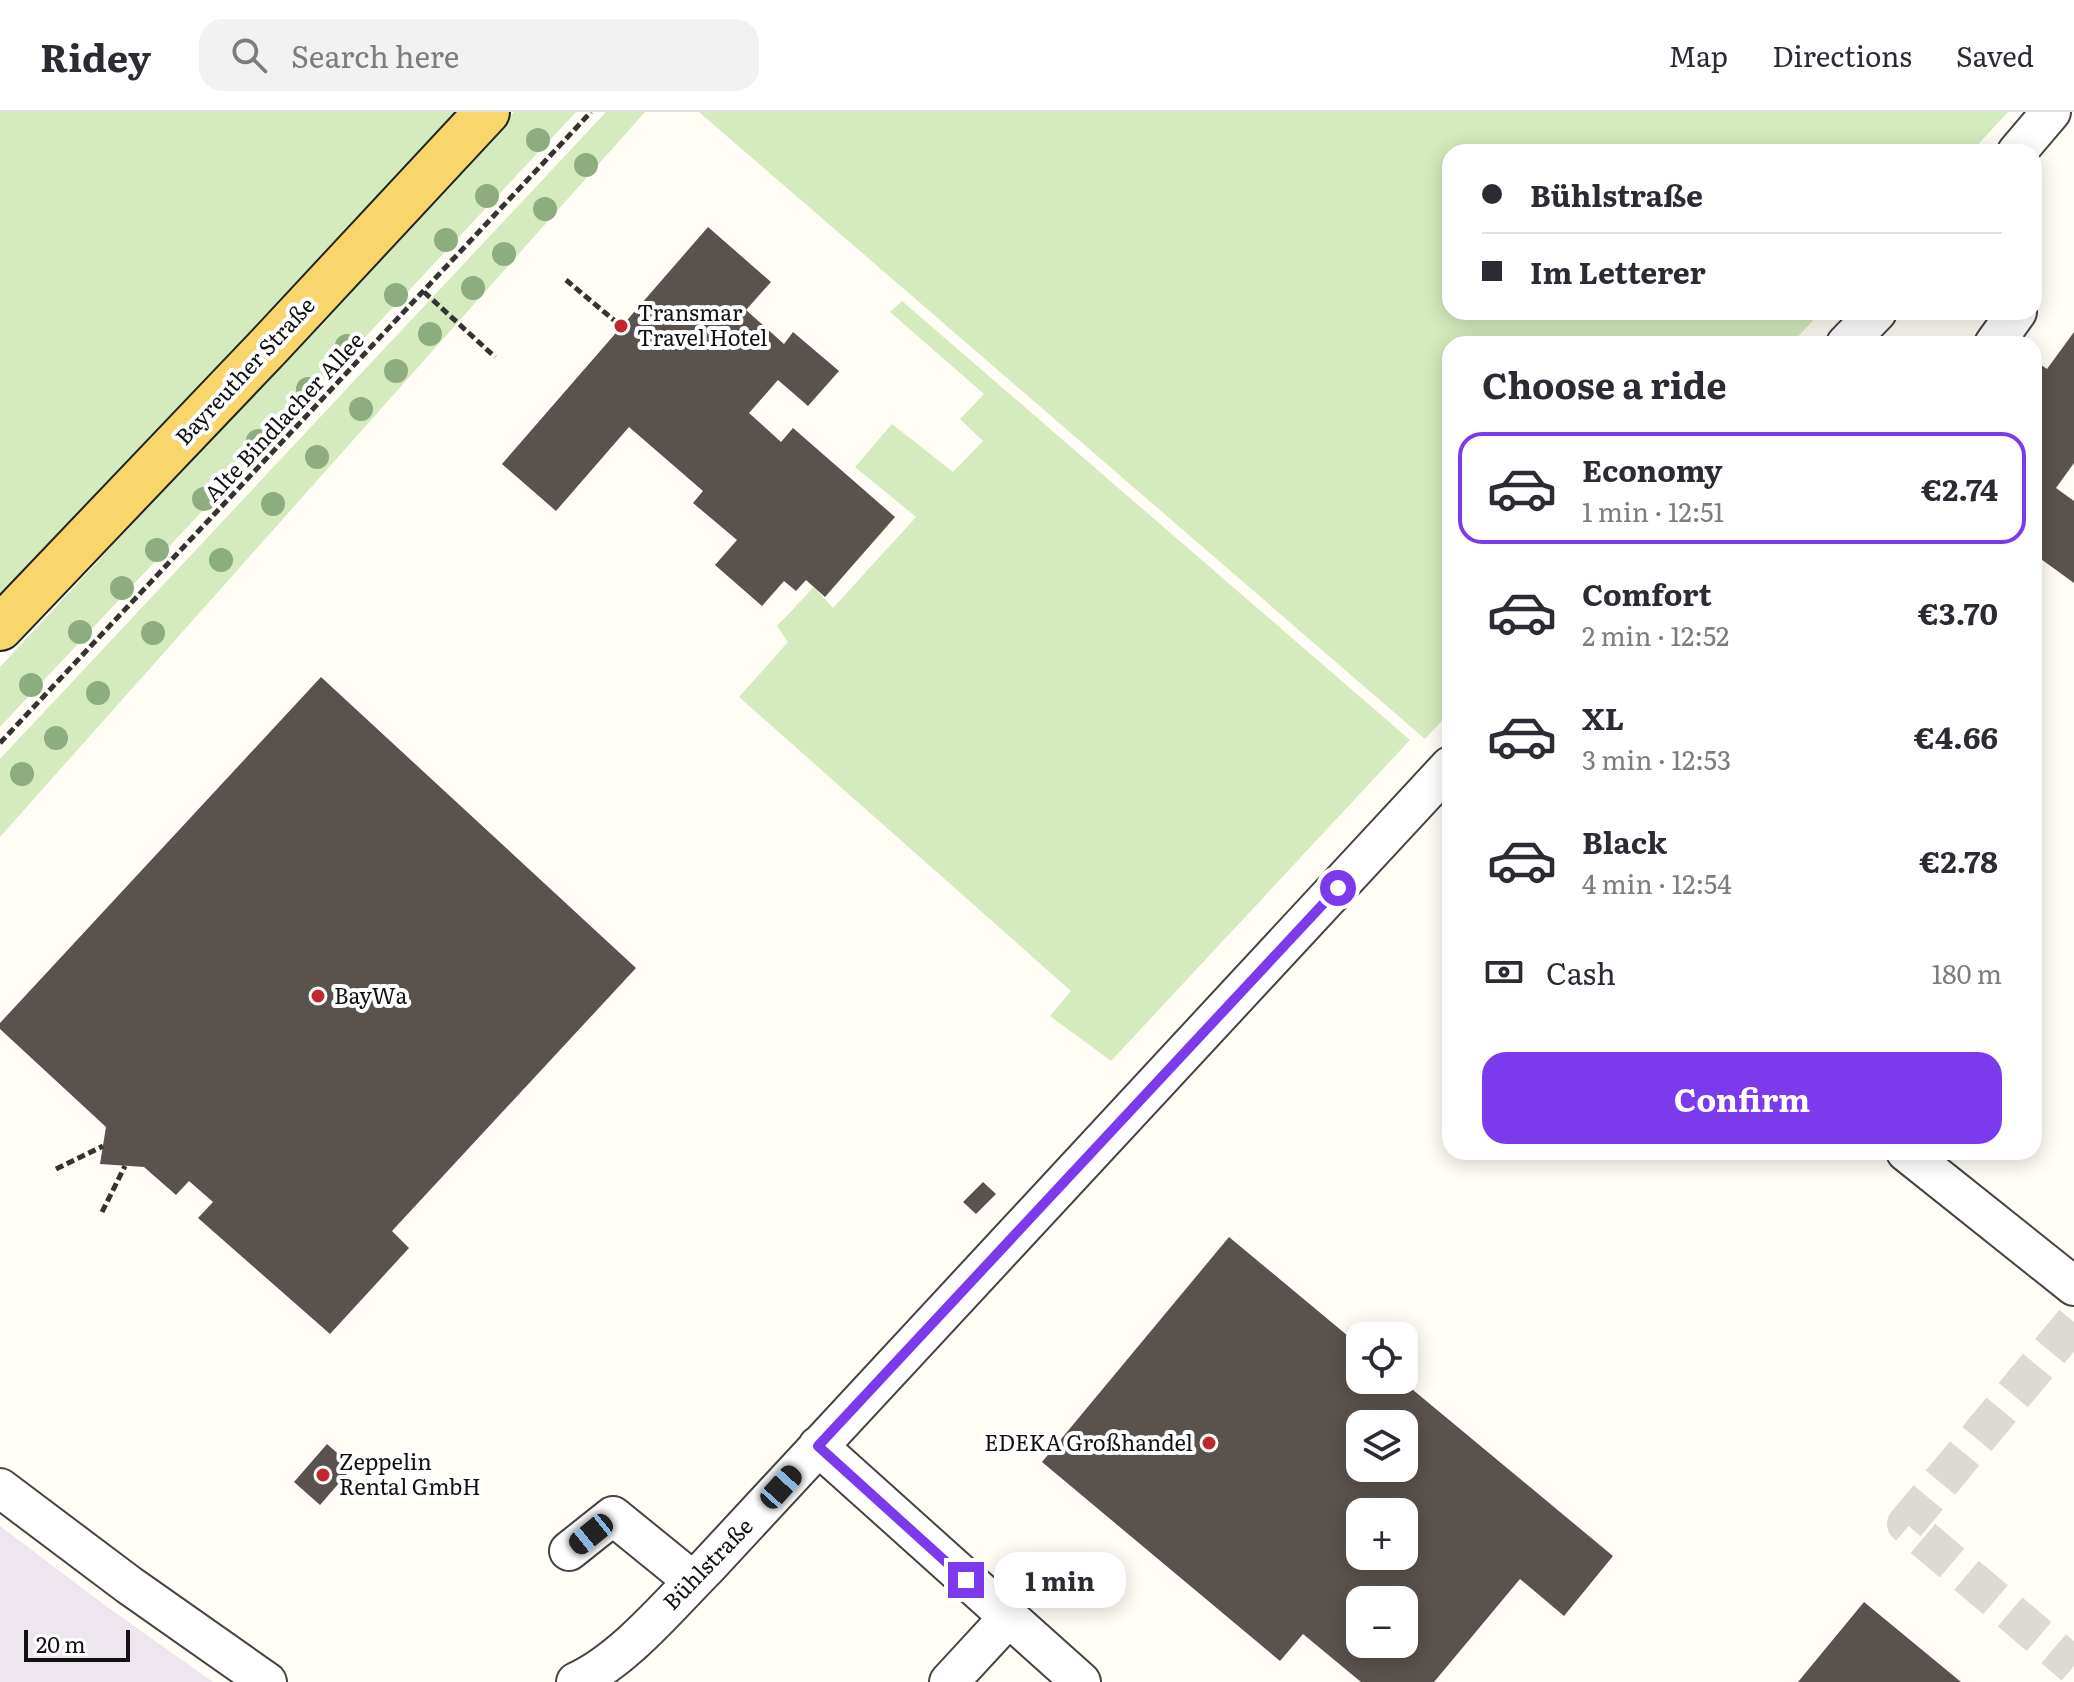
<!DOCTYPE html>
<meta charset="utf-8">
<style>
:root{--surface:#fff;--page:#f2f2f3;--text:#2b2b33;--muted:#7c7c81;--line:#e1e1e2;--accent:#7c3aed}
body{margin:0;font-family:Literata,serif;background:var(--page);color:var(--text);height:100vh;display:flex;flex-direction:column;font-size:30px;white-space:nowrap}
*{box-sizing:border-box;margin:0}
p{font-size:26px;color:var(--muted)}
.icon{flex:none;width:44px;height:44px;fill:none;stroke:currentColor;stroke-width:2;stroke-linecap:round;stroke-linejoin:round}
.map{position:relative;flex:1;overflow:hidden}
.drawer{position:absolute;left:1442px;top:224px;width:600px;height:824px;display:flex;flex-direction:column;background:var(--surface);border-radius:24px;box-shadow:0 4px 20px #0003}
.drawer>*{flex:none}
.banner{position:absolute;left:1442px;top:32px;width:600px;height:176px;border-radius:24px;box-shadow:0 4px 20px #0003;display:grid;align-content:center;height:176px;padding:0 40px;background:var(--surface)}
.tools{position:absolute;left:1346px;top:1210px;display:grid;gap:16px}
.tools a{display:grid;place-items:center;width:72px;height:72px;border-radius:16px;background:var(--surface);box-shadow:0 4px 20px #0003;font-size:40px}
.scale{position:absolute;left:24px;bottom:20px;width:106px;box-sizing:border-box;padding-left:8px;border:4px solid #111;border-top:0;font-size:22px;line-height:28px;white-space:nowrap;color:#111;-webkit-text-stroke:6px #fff;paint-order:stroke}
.end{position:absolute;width:36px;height:36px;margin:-18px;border:10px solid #7c3aed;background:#fff;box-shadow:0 0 0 4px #fff}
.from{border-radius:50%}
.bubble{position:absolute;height:56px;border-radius:24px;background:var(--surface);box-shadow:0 4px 20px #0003;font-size:26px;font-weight:700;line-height:56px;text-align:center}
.car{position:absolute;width:24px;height:48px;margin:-24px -12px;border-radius:10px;box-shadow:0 0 6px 2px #0007;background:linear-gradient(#222 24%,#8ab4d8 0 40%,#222 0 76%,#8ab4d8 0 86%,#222 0)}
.banner b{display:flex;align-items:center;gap:28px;height:76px;font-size:30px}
.banner b+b{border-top:2px solid var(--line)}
.banner i{width:20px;height:20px;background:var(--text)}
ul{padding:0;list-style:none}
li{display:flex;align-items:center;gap:24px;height:112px;margin:0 16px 12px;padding:0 24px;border:4px solid transparent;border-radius:24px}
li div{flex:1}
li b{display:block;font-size:30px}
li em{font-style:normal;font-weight:700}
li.current{border-color:var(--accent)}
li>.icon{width:72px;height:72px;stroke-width:1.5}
h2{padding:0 40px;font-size:36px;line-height:96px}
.pay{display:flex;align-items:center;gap:20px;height:88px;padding:0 40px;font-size:30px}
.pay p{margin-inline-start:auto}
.cta{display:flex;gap:16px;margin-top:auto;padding:16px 40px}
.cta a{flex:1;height:92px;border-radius:24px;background:var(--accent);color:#fff;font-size:32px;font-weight:700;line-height:92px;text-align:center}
header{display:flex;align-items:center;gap:48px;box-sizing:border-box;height:112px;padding:0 40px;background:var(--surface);border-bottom:2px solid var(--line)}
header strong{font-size:38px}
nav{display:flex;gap:44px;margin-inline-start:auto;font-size:28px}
.search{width:560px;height:72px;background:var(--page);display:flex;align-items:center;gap:20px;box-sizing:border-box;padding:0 28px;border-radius:24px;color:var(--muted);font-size:30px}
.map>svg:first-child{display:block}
.industrial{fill:#eee6ef}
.green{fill:#d5ebbd}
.building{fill:#5a524d;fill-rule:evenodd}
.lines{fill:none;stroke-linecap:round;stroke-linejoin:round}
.minor-tunnel{stroke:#dbdad3;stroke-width:38;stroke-dasharray:38 19;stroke-linecap:butt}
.minor-casing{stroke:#444;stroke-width:42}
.major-casing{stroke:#222;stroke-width:48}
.path{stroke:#333;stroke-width:5;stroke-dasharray:8 4;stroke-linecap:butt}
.minor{stroke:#fff;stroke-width:38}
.major{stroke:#f9d66b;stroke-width:44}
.tree{fill:#8dad7f}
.route{stroke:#7c3aed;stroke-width:10}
.poi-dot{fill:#c4262e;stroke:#fff;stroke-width:3}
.labels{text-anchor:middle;stroke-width:8;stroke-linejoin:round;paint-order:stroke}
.poi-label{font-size:22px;fill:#111;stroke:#fff;text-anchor:start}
.street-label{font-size:22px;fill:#111;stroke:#fff}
</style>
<header>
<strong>Ridey</strong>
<div class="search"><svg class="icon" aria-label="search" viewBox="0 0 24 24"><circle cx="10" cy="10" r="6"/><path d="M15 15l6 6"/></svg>Search here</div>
<nav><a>Map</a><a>Directions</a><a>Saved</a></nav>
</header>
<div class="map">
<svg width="2074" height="1570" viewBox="0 0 2074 1570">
<rect width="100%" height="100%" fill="#fffdf5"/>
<path class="industrial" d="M0 1414 106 1494 213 1570H0Z"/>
<path class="green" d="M0 0H458L26 460 0 483Z
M514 0H576L0 615V555Z
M606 0H645L0 725V647Z
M699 0H2008L1971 40H1450V200H1821L1791 232H1450V600L1425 627Z
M902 189 1410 628 1111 949 1050 904 1071 879 739 585 788 530 777 514 814 475 833 496 916 405 855 355 892 312 953 360 983 329 960 307 984 282 890 200Z"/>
<path class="building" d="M708 115 771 170 746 198 784 232 793 220 839 259 808 294 778 268 749 301 781 330 793 316 895 405 825 485 806 468 796 479 784 469 762 494 715 453 737 428 693 391 703 379 629 315 556 399 502 352Z
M2074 220V351L2056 376 2074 389V471L2034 442V248L2047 257Z
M321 565 636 856 392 1119 409 1136 330 1222 198 1106 213 1090 189 1069 176 1083 144 1055 100 1052 106 1015 0 917V911Z
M983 1070 996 1082 976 1102 963 1090Z
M1229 1125 1360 1234V1268H1401L1613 1444 1564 1504 1520 1467 1434 1570H1361L1303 1522 1280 1549 1042 1350ZM1360 1312H1404V1356H1360ZM1360 1400H1404V1444H1360ZM1360 1488H1404V1532H1360Z
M327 1332 353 1355 320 1393 294 1370Z
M1864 1490 1961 1570H1798Z"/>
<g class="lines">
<path class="minor-tunnel" d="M2074 1210 1906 1412 2074 1554"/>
<g class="minor-casing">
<path id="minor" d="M2017 40 2051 0
M1846 232 1877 200
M1994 232 2017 200
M1906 1040 2074 1174
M818 1334 1081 1570
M0 1376 129 1473 267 1570
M569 1439 613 1404 693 1469
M576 1570C624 1548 669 1493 706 1456L1450 654
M949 1570 1008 1506"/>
</g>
<g class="major-casing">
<path id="major" d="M0 516 269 234 487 0"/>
</g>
<path class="path" d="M566 168 621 214
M424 180 495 245
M0 631 591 0
M56 1057 103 1034
M102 1100 125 1054"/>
<use href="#minor" class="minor"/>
<use href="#major" class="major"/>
</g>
<g class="tree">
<circle cx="538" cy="28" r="12"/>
<circle cx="586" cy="53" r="12"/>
<circle cx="487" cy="84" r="12"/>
<circle cx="545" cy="97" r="12"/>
<circle cx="446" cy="128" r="12"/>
<circle cx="504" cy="142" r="12"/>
<circle cx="473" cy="176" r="12"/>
<circle cx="396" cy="183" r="12"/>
<circle cx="430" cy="222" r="12"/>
<circle cx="347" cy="234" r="12"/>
<circle cx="396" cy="259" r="12"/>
<circle cx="308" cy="277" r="12"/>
<circle cx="361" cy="297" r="12"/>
<circle cx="258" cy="329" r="12"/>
<circle cx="317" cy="345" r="12"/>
<circle cx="204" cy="387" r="12"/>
<circle cx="273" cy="392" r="12"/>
<circle cx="157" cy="438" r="12"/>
<circle cx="221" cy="448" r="12"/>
<circle cx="122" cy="476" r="12"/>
<circle cx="80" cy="520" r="12"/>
<circle cx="153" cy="521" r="12"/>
<circle cx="31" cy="573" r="12"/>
<circle cx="98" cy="581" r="12"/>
<circle cx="56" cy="626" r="12"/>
<circle cx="22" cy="662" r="12"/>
</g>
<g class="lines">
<path class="route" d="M966 1468 818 1334 1338 776"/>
</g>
<g class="poi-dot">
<circle cx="621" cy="214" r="8"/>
<circle cx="318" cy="884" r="8"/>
<circle cx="1209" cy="1331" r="8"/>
<circle cx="323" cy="1363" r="8"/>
</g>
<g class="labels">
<g class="poi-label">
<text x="637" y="209">Transmar<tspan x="637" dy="25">Travel Hotel</tspan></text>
<text x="334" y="892">BayWa</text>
<text x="1193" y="1339" text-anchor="end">EDEKA Großhandel</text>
<text x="339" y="1358">Zeppelin<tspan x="339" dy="25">Rental GmbH</tspan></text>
</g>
<g class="street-label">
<text transform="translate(245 259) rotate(-47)" y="8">Bayreuther Straße</text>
<text transform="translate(284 305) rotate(-47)" y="8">Alte Bindlacher Allee</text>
<text transform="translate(708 1452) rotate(-46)" y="8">Bühlstraße</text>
</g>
</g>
</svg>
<div class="tools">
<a><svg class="icon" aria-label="locate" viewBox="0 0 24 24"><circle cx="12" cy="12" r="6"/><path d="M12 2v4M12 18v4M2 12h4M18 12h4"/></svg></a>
<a><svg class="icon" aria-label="layers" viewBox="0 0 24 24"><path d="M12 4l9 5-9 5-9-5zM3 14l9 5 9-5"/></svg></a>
<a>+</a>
<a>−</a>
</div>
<div class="scale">20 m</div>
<i class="end from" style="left:1338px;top:776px"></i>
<i class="end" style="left:966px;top:1468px"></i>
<div class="bubble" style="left:994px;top:1440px;width:132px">1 min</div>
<i class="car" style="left:781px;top:1375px;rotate:42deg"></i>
<i class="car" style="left:591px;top:1422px;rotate:231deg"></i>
<div class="banner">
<b><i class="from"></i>Bühlstraße</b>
<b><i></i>Im Letterer</b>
</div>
<section class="drawer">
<h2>Choose a ride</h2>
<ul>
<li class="current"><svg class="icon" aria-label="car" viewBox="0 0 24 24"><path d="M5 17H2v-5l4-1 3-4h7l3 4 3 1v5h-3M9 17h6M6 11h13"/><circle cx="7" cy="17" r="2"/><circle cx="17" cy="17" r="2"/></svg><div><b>Economy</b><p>1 min · 12:51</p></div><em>€2.74</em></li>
<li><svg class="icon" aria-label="car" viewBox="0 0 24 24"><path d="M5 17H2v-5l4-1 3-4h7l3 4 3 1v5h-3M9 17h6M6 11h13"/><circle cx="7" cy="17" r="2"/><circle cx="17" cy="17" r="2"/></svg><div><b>Comfort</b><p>2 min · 12:52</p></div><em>€3.70</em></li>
<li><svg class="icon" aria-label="car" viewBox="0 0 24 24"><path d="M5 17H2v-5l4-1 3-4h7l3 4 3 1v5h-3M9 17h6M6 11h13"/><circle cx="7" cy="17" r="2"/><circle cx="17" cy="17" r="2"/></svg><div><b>XL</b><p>3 min · 12:53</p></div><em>€4.66</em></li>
<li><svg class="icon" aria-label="car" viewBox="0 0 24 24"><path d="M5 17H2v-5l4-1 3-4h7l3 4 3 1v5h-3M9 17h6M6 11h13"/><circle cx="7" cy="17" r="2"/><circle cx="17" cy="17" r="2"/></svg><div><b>Black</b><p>4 min · 12:54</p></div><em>€2.78</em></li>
</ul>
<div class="pay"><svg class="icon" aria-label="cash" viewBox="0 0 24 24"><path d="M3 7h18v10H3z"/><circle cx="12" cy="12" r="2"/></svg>Cash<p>180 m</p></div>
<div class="cta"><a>Confirm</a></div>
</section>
</div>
